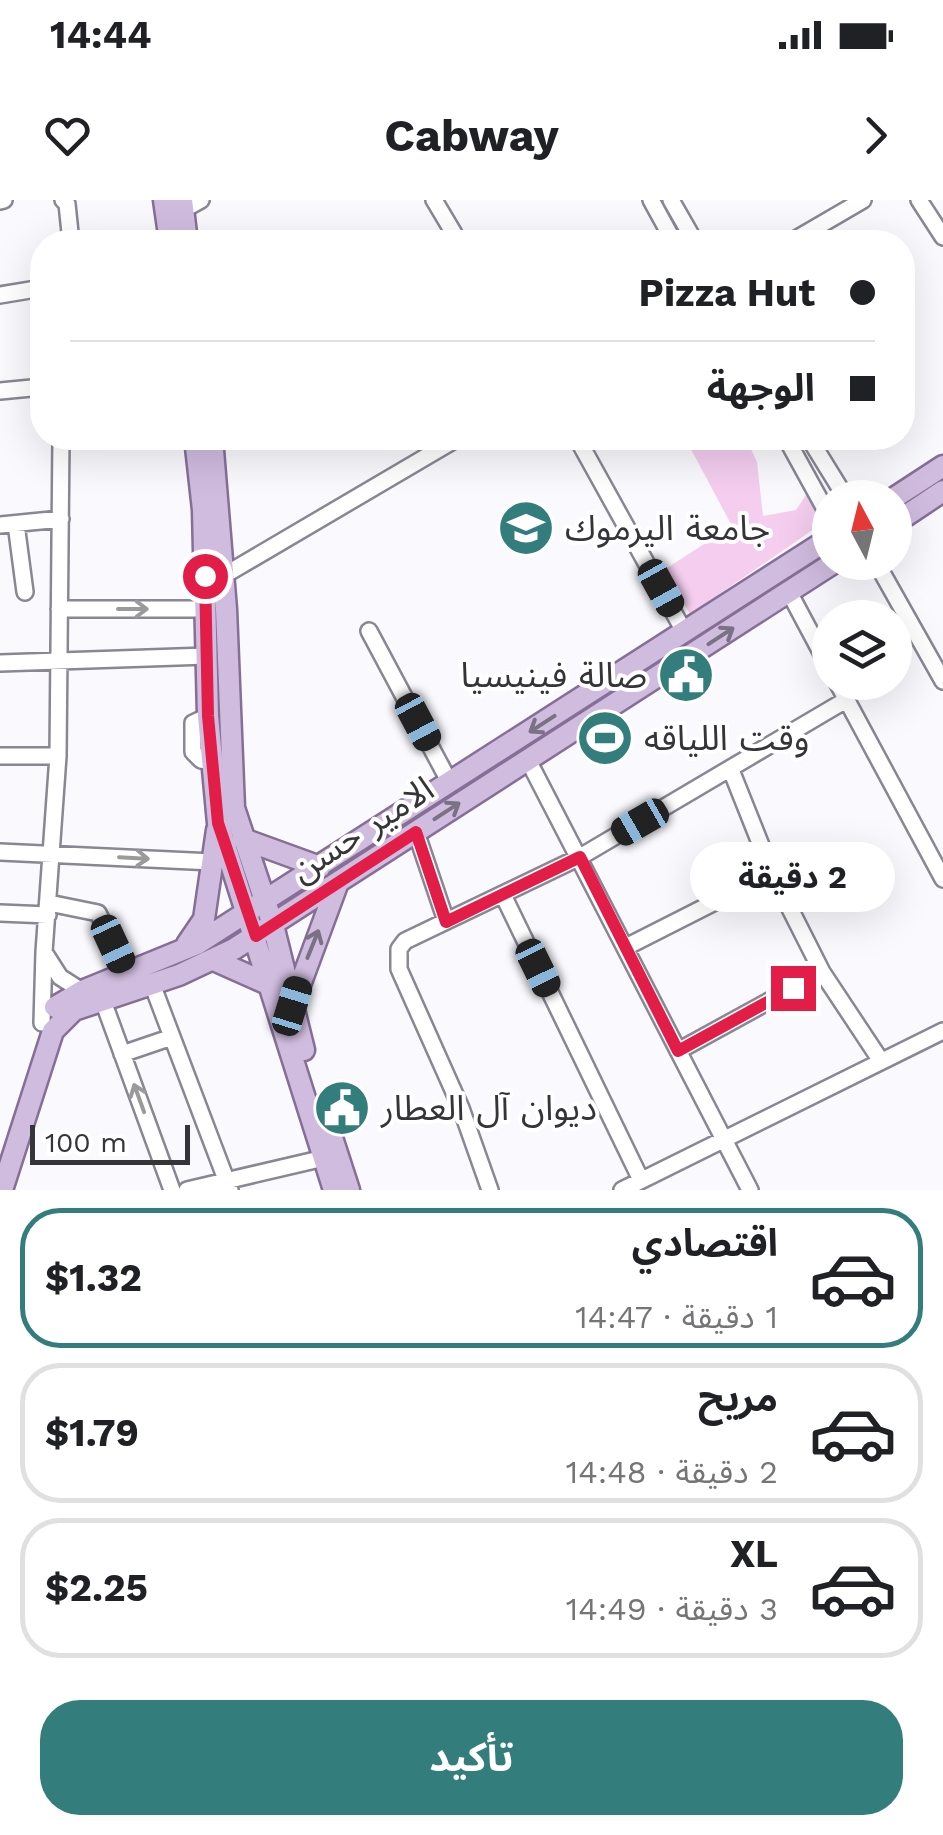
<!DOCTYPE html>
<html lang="ar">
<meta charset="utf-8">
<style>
:root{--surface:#fff;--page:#f2f2f2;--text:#202124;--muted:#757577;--line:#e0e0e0;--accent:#347d7d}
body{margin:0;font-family:"Work Sans","Noto Sans Arabic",sans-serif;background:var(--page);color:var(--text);direction:rtl;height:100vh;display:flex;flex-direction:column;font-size:38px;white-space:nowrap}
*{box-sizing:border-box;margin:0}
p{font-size:32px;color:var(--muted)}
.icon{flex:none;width:55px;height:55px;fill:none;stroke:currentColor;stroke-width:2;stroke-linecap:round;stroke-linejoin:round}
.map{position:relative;height:990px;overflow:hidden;direction:ltr}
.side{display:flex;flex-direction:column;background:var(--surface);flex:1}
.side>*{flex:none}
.hud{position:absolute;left:30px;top:30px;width:885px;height:220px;border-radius:40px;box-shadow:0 10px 40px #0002;direction:rtl;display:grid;align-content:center;height:220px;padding:0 40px;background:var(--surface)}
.needle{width:65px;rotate:353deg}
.buttons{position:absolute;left:812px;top:280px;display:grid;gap:20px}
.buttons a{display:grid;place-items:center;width:100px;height:100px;border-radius:50%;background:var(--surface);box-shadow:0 10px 40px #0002;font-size:50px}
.scale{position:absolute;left:30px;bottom:25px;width:160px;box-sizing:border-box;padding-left:10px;border:5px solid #343439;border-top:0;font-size:28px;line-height:35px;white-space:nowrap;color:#343439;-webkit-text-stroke:8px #fff;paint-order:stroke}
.end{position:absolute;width:45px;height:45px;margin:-22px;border:12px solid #e11d48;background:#fff;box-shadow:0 0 0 5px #fff}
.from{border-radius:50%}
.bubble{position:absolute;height:70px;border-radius:35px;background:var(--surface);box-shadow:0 10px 40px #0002;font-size:32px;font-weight:700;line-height:70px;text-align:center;direction:rtl}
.car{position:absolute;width:30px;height:60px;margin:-30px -15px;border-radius:12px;box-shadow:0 0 8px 2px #0007;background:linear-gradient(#222 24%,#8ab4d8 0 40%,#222 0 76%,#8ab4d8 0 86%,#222 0)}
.hud b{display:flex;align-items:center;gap:35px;height:95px;font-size:38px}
.hud b+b{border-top:2px solid var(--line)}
.hud i{width:25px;height:25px;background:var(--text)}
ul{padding:18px 0 0;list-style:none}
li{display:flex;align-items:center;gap:30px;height:140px;margin:0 20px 15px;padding:0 20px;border:5px solid var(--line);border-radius:40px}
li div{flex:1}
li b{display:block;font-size:38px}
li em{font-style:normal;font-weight:700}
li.current{border-color:var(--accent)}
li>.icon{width:90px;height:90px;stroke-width:1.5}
.action{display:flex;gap:20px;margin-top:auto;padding:20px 40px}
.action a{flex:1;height:115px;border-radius:40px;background:var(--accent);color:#fff;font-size:40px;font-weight:700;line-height:115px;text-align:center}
.status{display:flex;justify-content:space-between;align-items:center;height:70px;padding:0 50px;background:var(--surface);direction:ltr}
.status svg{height:28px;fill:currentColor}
header{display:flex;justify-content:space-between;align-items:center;height:130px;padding:0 40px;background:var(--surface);font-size:45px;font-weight:700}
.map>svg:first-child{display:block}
.green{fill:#f4cdef}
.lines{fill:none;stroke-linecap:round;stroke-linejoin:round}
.minor-casing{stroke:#888792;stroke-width:20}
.major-casing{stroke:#856f97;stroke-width:25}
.minor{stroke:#fff;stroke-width:15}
.major{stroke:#d0bcdf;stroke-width:20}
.oneway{stroke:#9a9a9c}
.oneway2{stroke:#7a7184}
.route{stroke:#e11d48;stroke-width:12}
.labels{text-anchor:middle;stroke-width:8;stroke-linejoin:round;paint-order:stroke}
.poi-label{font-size:35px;fill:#343439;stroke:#fff;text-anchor:start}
.street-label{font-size:35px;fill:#343439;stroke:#fff}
</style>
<div class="status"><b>14:44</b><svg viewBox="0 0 49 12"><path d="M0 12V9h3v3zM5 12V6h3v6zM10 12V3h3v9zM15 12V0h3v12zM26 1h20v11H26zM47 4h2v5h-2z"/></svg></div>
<header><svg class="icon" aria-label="forward" viewBox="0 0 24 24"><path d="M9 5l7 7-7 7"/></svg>Cabway<svg class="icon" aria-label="heart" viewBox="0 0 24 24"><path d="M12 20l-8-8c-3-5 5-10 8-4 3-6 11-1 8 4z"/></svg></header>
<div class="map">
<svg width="943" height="990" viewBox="0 0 943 990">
<rect width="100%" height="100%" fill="#faf9fe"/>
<path class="green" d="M685 238H722V247H750L757 262 763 316 796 310 808 292 830 318 690 414 664 370 732 326Z"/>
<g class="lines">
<g class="minor-casing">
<path id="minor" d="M63 0 67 4 71 42
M434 0 459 42
M651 0 674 42
M671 0 695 42
M919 0 943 37
M0 1 4 0
M183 10 201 0
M791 42 863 0
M0 95 42 88
M0 191 42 187
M577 238 685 433
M786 238 830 318
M809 238 846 298
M16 324 25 392
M0 325 61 319
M876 362 943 481
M223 376 458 238
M789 392 830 469
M59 409H206
M369 431 450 583
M0 463 207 456
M837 482 943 679
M208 516 193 523V552L201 560 212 562
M0 556H58
M528 560 750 990
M731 570 772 673
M416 632 446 721
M0 652 213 662
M504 697 641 980
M49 703 98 713 128 774
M0 713 48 715
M626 747 772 673 822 772 881 861
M44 752 58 556 61 238
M152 784 230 990
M103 801 172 990
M42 823 44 752 60 777 82 791
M678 851 822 772
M122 854 172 837
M187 990 324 958
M490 990 461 908 399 769V749L405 741 580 657 846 500
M622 990 943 831"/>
</g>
<g class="major-casing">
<path id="major" d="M164 0 170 42
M182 0 187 42
M195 238 203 310 208 516 218 623 334 990
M212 238 226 409 234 608 273 725 304 850
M894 298 943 266
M895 323 943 291
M243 639 320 667
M187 744 204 719 217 630
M214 760 270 785
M293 804 337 685
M55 807 82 791 197 744 830 338
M325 916 349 990
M2 990 53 831 74 810 179 775 234 749 835 362"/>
</g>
<use href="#minor" class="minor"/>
<use href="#major" class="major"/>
</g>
<defs><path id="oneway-shaft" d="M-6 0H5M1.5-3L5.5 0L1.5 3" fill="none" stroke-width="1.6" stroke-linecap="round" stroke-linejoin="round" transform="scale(2.5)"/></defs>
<g class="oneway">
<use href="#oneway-shaft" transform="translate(133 409)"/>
<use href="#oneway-shaft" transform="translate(134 658) rotate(3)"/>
<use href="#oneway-shaft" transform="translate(139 898) rotate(-110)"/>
</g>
<g class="oneway2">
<use href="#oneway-shaft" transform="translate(721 436) rotate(-33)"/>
<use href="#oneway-shaft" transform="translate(542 524) rotate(147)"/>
<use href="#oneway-shaft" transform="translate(447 611) rotate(-33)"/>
<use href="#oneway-shaft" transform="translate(313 744) rotate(-68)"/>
</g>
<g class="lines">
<path class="route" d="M205 376 208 516 218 623 256 736 416 632 446 722 580 657 678 851 793 788"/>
</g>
<defs>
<g id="university-disc" transform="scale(2.875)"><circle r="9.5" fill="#347d7d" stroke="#fff"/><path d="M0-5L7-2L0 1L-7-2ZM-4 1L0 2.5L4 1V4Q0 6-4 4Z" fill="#fff"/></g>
<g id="civic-disc" transform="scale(2.875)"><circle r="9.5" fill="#347d7d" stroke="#fff"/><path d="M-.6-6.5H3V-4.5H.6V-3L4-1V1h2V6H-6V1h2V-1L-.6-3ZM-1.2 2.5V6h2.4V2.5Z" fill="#fff"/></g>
<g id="stadium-disc" transform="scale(2.875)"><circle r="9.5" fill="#347d7d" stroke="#fff"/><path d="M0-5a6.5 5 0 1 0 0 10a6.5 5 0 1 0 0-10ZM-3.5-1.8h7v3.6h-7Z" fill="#fff"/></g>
</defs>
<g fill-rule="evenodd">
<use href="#university-disc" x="526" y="328"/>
<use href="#civic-disc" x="686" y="475"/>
<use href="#stadium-disc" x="605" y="538"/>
<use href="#civic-disc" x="342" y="908"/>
</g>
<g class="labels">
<g class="poi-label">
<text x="565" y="340">جامعة اليرموك</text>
<text x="647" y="487" text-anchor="end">صالة فينيسيا</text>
<text x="644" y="550">وقت اللياقه</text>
<text x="381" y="920">ديوان آل العطار</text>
</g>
<g class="street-label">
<text transform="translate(362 629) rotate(-33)" y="12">الامير حسن</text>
</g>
</g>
</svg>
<div class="buttons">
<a><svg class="needle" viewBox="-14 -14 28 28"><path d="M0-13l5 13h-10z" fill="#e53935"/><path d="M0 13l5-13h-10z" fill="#757577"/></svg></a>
<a><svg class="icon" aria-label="layers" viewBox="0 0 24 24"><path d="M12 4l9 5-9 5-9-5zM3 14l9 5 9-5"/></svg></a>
</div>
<div class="scale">100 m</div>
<i class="end from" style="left:205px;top:376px"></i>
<i class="end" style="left:793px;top:788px"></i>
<div class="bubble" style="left:690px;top:642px;width:205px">2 دقيقة</div>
<i class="car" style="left:661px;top:388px;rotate:151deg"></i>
<i class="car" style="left:418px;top:522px;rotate:152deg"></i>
<i class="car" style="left:640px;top:622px;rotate:240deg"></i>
<i class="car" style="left:113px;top:744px;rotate:155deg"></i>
<i class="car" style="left:538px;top:768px;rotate:154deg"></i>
<i class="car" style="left:292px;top:806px;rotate:17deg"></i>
<div class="hud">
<b><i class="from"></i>Pizza Hut</b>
<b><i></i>الوجهة</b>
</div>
</div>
<section class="side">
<ul>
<li class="current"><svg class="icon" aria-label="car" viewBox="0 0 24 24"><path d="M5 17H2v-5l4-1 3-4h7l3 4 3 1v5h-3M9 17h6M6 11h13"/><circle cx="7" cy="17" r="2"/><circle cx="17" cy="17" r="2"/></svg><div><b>اقتصادي</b><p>1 دقيقة · 14:47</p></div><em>$1.32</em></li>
<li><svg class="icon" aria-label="car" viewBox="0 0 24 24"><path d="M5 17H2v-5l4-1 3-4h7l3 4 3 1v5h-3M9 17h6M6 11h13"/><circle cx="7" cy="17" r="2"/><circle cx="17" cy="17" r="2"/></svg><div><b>مريح</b><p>2 دقيقة · 14:48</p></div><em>$1.79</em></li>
<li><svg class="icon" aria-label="car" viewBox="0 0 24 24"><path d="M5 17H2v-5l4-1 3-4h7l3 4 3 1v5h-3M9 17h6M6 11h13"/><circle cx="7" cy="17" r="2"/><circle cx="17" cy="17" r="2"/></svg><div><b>XL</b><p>3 دقيقة · 14:49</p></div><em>$2.25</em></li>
</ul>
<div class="action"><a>تأكيد</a></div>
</section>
